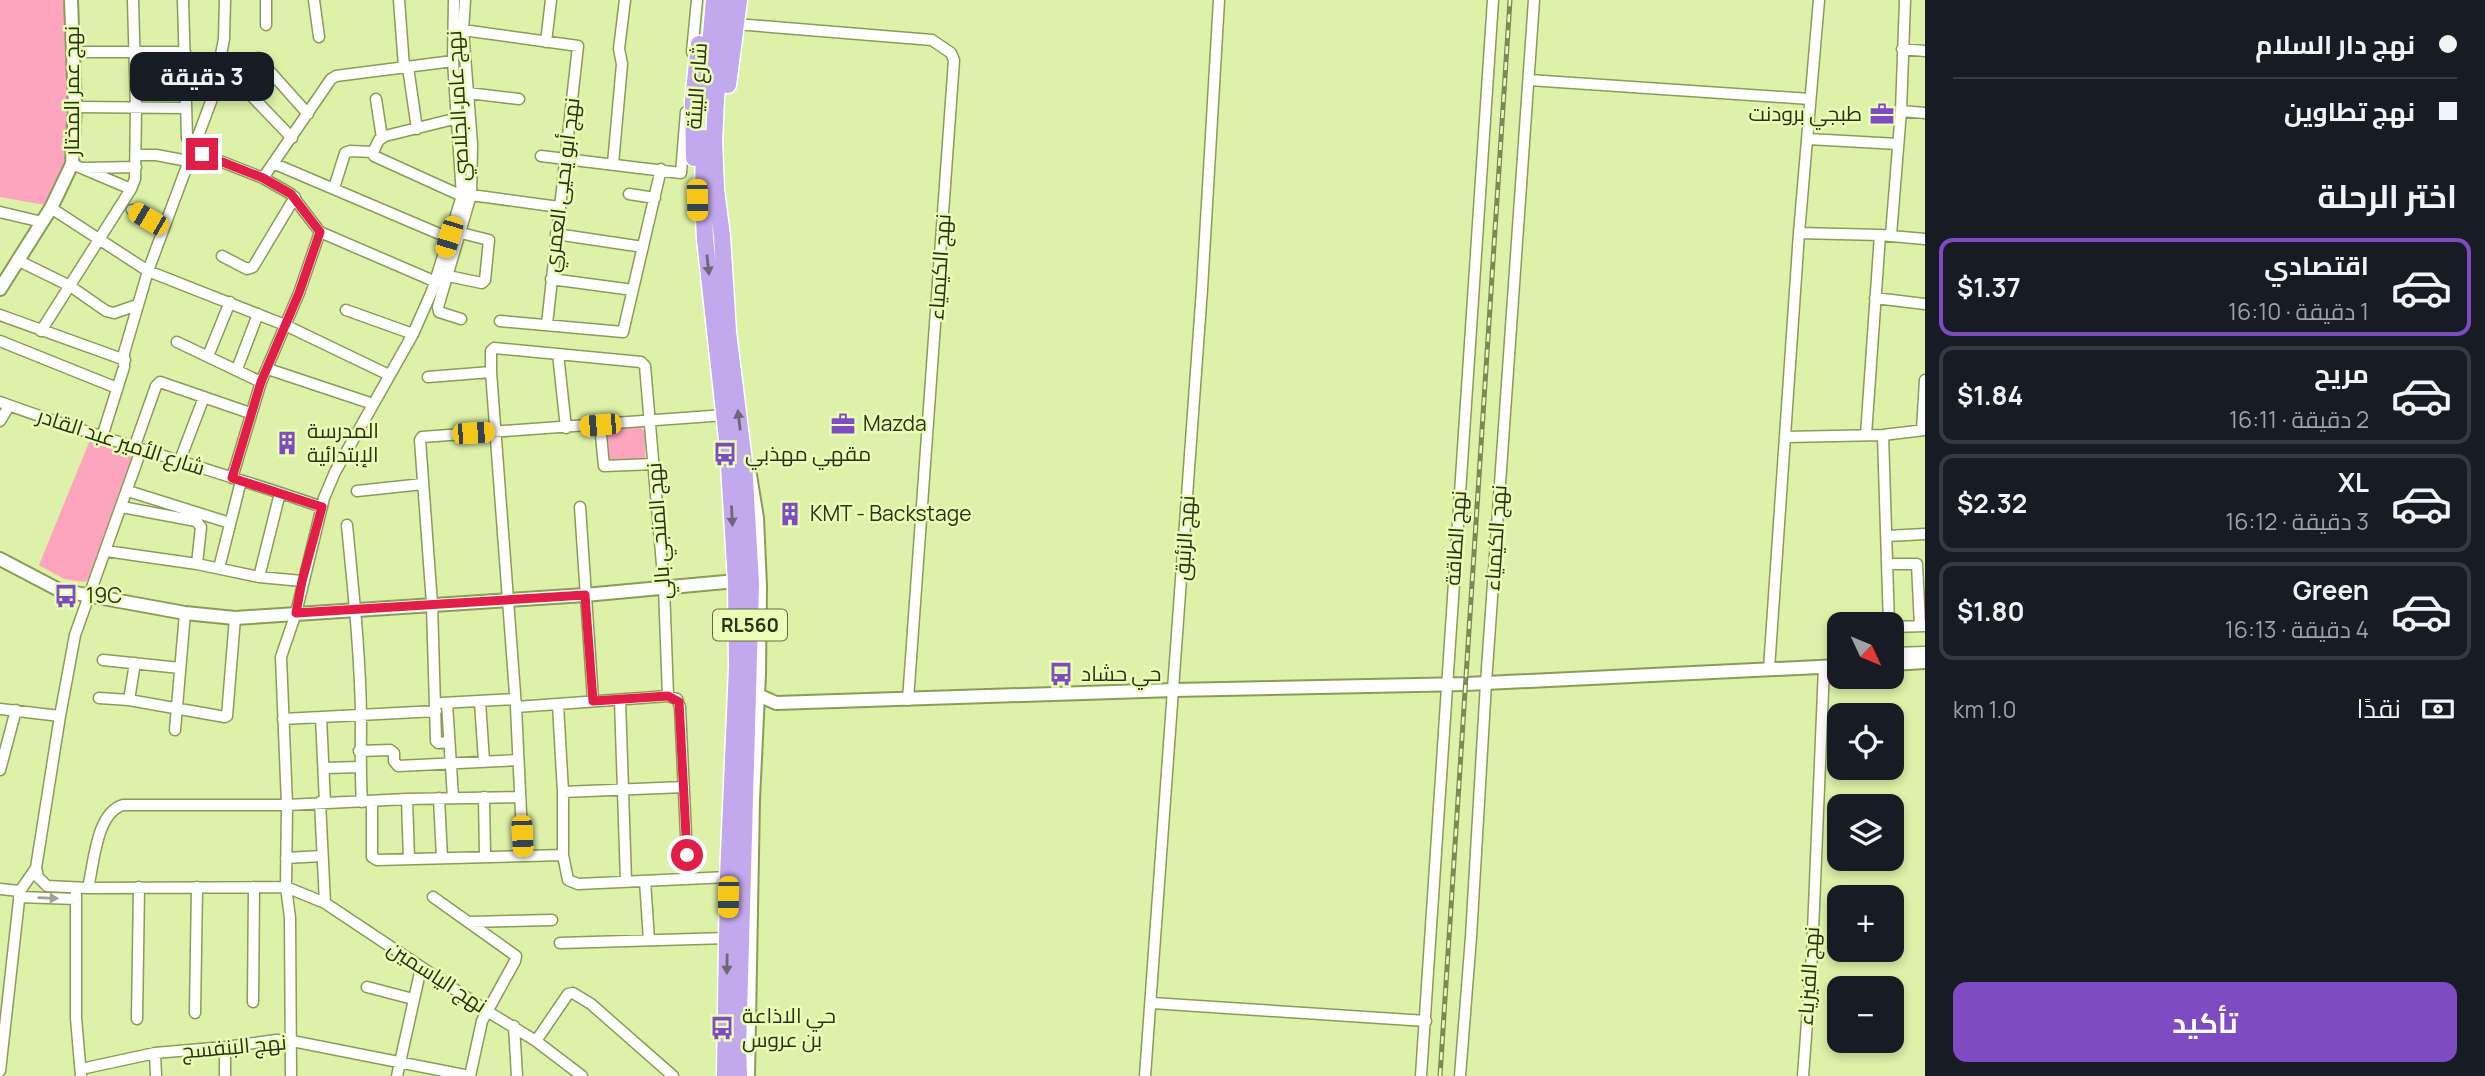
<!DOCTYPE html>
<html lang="ar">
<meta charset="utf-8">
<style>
:root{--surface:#171b24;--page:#20242c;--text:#f1f3f6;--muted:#9ea1a6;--line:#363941;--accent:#7f4bc3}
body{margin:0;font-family:Manrope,Cairo,sans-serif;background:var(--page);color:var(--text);direction:rtl;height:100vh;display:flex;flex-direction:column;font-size:26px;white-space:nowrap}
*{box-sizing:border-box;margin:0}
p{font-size:23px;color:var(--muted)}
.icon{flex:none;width:38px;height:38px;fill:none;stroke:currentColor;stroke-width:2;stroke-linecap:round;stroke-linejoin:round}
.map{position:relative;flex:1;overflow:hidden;direction:ltr}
.side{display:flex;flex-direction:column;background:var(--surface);width:560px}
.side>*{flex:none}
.banner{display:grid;align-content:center;height:154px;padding:0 28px;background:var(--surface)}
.needle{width:46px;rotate:134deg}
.tools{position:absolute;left:1827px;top:612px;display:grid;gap:14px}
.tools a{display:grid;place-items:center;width:77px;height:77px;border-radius:14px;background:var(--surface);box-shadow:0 4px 10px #0003;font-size:35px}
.end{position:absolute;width:32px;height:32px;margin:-16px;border:9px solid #e11d48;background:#fff;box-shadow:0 0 0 4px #fff}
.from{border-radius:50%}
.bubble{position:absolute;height:49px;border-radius:14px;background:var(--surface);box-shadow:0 4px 10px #0003;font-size:23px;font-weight:700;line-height:49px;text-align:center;direction:rtl}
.car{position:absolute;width:21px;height:42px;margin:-21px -10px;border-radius:9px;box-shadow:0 0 5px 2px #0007;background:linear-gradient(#f5c518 24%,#345 0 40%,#f5c518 0 76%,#345 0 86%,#f5c518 0)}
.banner b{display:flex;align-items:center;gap:24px;height:66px;font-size:26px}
.banner b+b{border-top:2px solid var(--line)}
.banner i{width:18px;height:18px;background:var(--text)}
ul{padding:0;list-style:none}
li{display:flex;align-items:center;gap:21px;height:98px;margin:0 14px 10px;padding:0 14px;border:4px solid var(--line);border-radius:14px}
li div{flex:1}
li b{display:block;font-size:26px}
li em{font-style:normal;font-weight:700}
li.active{border-color:var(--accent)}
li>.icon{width:63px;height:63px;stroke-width:1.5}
h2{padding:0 28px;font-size:32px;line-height:84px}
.pay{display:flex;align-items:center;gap:18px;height:77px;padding:0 28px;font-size:26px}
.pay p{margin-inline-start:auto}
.primary-button{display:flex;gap:14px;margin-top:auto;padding:14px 28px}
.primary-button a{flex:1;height:80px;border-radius:14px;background:var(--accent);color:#fff;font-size:28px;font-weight:700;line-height:80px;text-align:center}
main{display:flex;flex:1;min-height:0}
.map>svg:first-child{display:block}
.green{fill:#fda5bf}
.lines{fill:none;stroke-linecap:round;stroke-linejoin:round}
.minor-casing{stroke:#8a9c56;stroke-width:13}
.tertiary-casing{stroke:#8a9c56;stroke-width:16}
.trunk-casing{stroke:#fff;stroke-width:19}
.minor{stroke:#fff;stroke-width:10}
.tertiary{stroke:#fff;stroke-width:12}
.trunk{stroke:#c2a8ec;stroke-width:16}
.rail-casing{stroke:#7b8857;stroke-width:5}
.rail{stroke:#eafeb5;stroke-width:2.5;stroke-dasharray:8;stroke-linecap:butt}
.oneway{fill:#6e6775}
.oneway2{fill:#9fa295}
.route{stroke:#e11d48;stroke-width:9}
.labels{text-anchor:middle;stroke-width:5;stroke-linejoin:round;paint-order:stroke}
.shield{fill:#eafeb5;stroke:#646e44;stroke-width:2}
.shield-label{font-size:19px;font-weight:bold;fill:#2a3114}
.street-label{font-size:21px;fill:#2a3114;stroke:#eafeb5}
.poi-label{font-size:21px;fill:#2a3114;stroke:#eafeb5;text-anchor:start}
</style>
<main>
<section class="side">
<div class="banner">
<b><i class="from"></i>نهج دار السلام</b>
<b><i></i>نهج تطاوين</b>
</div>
<h2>اختر الرحلة</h2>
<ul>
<li class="active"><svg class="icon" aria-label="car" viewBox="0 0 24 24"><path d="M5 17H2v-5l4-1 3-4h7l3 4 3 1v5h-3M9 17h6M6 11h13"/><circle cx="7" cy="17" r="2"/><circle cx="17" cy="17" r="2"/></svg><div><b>اقتصادي</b><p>1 دقيقة · 16:10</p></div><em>$1.37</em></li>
<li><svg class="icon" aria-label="car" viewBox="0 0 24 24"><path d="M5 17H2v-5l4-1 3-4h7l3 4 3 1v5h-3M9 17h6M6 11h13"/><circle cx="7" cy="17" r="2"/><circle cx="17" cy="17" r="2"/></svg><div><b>مريح</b><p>2 دقيقة · 16:11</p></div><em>$1.84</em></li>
<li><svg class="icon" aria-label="car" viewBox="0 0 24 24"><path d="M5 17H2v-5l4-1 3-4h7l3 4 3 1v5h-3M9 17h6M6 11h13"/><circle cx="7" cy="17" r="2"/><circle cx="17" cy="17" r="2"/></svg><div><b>XL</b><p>3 دقيقة · 16:12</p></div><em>$2.32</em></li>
<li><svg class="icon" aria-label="car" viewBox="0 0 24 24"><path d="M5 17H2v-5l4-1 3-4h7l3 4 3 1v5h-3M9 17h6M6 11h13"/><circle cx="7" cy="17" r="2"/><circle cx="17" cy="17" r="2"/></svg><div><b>Green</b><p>4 دقيقة · 16:13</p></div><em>$1.80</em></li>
</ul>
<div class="pay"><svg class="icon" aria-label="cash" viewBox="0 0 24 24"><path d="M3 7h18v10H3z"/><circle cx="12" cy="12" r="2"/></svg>نقدًا<p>1.0 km</p></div>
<div class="primary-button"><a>تأكيد</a></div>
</section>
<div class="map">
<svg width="1925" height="1076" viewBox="0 0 1925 1076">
<rect width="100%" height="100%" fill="#ddf1a8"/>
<path class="green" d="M0 0H62L69 9 70 147 67 166 45 205 0 197Z
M638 426 645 431V459L610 462 606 459V428Z
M90 440 132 457 88 580 84 582 64 579 39 565Z"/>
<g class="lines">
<g class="minor-casing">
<path id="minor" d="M183 0 187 138 197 152 263 178 291 194 320 232 436 282
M266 0V25
M314 0 319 37
M399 0 404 67
M736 24 932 40 951 53 954 60 908 700
M463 30 578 46 547 324
M546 42 551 0
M1902 49 1925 51
M72 52H185
M692 52 697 0
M258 58 308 114
M408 67 417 129
M1529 80 1810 99
M244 88 292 138
M468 93 519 99
M376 99 382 138
M75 107 186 108
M1901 111 1925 113
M458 118 385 136 379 140 373 152 374 156 462 196
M1808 139 1898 144
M136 155H156L188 161
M541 156 681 173 686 112
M72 164 131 189
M275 164 449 238
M613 164 622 64 619 49 625 0
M84 168 136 167
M263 178 331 79 336 76 453 61
M334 188 345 153 350 151 373 152
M629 194 655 198
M471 195 559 207
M51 208 148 271 285 325 389 375
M132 210 163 228
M0 212 42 222
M1799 233 1880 235 1925 239
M556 234 643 247
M1891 235 1901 111 1905 0
M222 256 247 269 253 267 295 197
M17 260 70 286 106 311 114 313 137 305
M448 276 482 283 485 280 489 240 461 233
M551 279 633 290
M1875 298 1925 304
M346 310 413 334
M0 315 125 360
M461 319 439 312 438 307 471 195 472 144 463 30 465 0
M500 321 623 332 661 169
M41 331 131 189 135 179 136 108 133 0
M0 341 117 388
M177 342 261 382
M558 354 566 428
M208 356 230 302
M237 369 258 314
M268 369 373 404
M428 377 491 372
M0 402C106 441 216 470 322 507
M0 421 9 406
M600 425 604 466 654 464
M1922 430 1925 380
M1866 435 1880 235
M1883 435 1889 625
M102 437 124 367V353L148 271 213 96 224 39 225 0
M1785 437 1883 435 1925 430
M134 448 156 386 160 382 250 413
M180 460 204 397
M232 478 261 382 299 293 320 232
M128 491 230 523
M357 491 423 484
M122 507 196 521 201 527 197 564
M580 507 593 700
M347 525C353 588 360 651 361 715 361 744 360 772 362 802
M1887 536 1925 534
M106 551 197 564 259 577 302 581
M1887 564H1917L1920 626
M219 568 241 481
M259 577 280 493
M1892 627 1924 626
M1892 653 1925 652
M103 660 180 668
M1769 669 1799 233 1819 0
M99 698 129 700 225 717 227 716 235 618
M129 700 135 663
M620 700 626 881
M480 702 484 761
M442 703 515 699
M447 703 453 798
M558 705 563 792V855L568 880 578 884 728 877
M516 707 668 696 677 699 680 707 688 878
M0 709 60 716
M321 717 325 803
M283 719 436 711
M175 730 185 613
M448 742 438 743 436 741 432 604 420 440 422 437 725 415
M359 751 390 750 394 753V761L398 766 518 760
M325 768 359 767
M0 770 16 710
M563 792 684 787
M484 797 485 856
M439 798 442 858
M407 799 409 859
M372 801V857L377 860 563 855
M320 802 325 903
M523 855 516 707 491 372V351L494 348 641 362 645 366 664 588 668 696
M286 858 322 856
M36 868 38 877 47 886 88 888 286 887 325 903 487 1011 536 1041 582 1076
M645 881 649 940
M76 888V1018L81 1076
M88 888C94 863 96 813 123 805H287L407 799 520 797
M0 889 20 891
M19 897 76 899
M433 897 516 956 515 961 482 1021 470 1076
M469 922 552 920
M560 943 727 938
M367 987 413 999
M253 1002 254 887
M1152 1003 1426 1021
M195 1013 197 887
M137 1019 139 887
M514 1026 517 1076
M536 1041 568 994 573 993 591 1004 673 1076
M225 1047V1076
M155 1053 156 1076
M81 1069 155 1053 225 1047 276 1040 292 1041 469 1076
M0 1071 20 891 36 868 60 716 75 635 141 450
M291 1076 290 918 286 887 287 805 281 657 296 613 324 498 335 472 413 334 432 291 462 196 453 61 454 0
M397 1076 421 968
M1145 1076 1202 289 1219 0
M1421 1076 1493 0
M1460 1076 1471 937 1486 683 1534 0
M1803 1076 1812 955 1824 667"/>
</g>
<g class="tertiary-casing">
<path id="tertiary" d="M0 289 51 208 72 164 75 107 71 0
M0 559 59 590 185 613 235 618 585 595 736 581
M1892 664 1925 662
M758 695 776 703 1174 690 1466 684 1839 666
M748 1076 753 800 759 674 760 586 757 518 750 475"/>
</g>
<g class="trunk-casing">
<path id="trunk" d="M727 0 716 98 714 142 716 190 722 236 728 332 744 462 751 584 738 1049 739 1076
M728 85 739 0
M705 102 714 0
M704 138 703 197 705 239 728 448 736 581 737 667 728 877 725 1076
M694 158 693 101 699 44"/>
</g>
<use href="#minor" class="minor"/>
<use href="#tertiary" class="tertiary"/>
<use href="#trunk" class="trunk"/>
<g class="rail-casing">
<path id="rail" d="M1440 1076 1510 0"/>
</g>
<use href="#rail" class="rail"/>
</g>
<defs><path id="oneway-solid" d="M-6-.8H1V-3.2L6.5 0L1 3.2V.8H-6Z" transform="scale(1.75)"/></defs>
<g class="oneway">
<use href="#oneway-solid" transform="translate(708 265) rotate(84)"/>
<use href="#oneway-solid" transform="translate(739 420) rotate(-97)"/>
<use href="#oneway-solid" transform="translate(732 516) rotate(87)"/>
<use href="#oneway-solid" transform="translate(727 964) rotate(91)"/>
</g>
<use class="oneway2" href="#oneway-solid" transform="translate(48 898) rotate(2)"/>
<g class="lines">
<path class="route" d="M202 154 263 178 291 194 320 232 299 293 261 382 232 478 322 507 302 581 296 613 585 595 593 701 668 696 679 702 687 855"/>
</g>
<defs>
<g id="office-bare" transform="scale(1.89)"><path d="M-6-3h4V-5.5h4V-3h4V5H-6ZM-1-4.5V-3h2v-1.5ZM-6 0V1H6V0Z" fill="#7f4bc3" stroke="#eafeb5" stroke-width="2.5" paint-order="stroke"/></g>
<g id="building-bare" transform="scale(1.89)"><path d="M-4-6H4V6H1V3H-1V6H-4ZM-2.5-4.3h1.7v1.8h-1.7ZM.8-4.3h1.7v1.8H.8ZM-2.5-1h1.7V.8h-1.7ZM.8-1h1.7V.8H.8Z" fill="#7f4bc3" stroke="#eafeb5" stroke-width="2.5" paint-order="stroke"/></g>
<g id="bus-bare" transform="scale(1.89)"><path d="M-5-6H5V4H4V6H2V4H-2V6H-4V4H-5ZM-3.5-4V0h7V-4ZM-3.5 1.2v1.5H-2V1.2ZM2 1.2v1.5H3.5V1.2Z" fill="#7f4bc3" stroke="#eafeb5" stroke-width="2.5" paint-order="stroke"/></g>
</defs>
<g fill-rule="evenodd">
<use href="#office-bare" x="1882" y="114"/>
<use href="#office-bare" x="843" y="424"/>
<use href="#building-bare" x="287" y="443"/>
<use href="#bus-bare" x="725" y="454"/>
<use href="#building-bare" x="790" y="514"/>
<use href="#bus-bare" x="66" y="596"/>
<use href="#bus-bare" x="1061" y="674"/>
<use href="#bus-bare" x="722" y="1028"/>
</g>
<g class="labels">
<rect class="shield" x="713" y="609.5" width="74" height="31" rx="5"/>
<g class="shield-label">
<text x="750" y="632">RL560</text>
</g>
<g class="street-label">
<text transform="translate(697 86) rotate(-86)" y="7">شارع البيئة</text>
<text transform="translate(72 91) rotate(-90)" y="7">نهج عمر المختار</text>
<text transform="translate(458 106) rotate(-93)" y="7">نهج عامر الجلاصي</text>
<text transform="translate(562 185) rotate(-83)" y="7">نهج أبو يحيى العمري</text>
<text transform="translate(940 267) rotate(-86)" y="7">نهج الكيمياء</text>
<text transform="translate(121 442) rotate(18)" y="7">شارع الأمير عبد القادر</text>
<text transform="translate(659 531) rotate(-94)" y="7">نهج المنجي بالي</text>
<text transform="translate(1185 538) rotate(-86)" y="7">نهج الزئبق</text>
<text transform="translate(1456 538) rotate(-86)" y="7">نهج الطاقة</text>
<text transform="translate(1496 538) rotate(-86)" y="7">نهج الكيمياء</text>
<text transform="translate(1809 976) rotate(-86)" y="7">نهج الفيزياء</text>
<text transform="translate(437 977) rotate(33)" y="7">نهج الياسمين</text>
<text transform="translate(234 1047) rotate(-5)" y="7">نهج البنفسج</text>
</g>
<g class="poi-label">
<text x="1862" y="121" text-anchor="end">طبجي برودنت</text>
<text x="863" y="431">Mazda</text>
<text x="307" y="438">المدرسة<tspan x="307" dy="24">الإبتدائية</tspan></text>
<text x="745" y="461">مقهي مهذبي</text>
<text x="810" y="521">KMT - Backstage</text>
<text x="86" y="603">19C</text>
<text x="1081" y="681">حي حشاد</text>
<text x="742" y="1023">حي الاذاعة<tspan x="742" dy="24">بن عروس</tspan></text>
</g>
</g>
</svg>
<div class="tools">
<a><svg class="needle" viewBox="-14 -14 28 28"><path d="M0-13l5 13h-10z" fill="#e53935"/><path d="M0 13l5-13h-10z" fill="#9ea1a6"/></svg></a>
<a><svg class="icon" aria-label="locate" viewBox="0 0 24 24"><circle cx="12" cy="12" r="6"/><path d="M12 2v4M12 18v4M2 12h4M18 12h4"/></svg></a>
<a><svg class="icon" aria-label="layers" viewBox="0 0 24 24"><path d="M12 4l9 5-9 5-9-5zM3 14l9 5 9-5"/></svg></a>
<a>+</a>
<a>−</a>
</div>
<i class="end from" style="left:687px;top:855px"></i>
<i class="end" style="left:202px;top:154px"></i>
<div class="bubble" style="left:130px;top:52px;width:144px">3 دقيقة</div>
<i class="car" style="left:697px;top:200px;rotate:179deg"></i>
<i class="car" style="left:148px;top:219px;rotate:300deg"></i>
<i class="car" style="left:449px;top:237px;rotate:197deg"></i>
<i class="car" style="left:600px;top:425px;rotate:265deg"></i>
<i class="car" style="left:473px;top:433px;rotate:86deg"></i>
<i class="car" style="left:522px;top:836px;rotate:177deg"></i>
<i class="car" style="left:728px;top:897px;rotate:181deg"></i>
</div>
</main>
